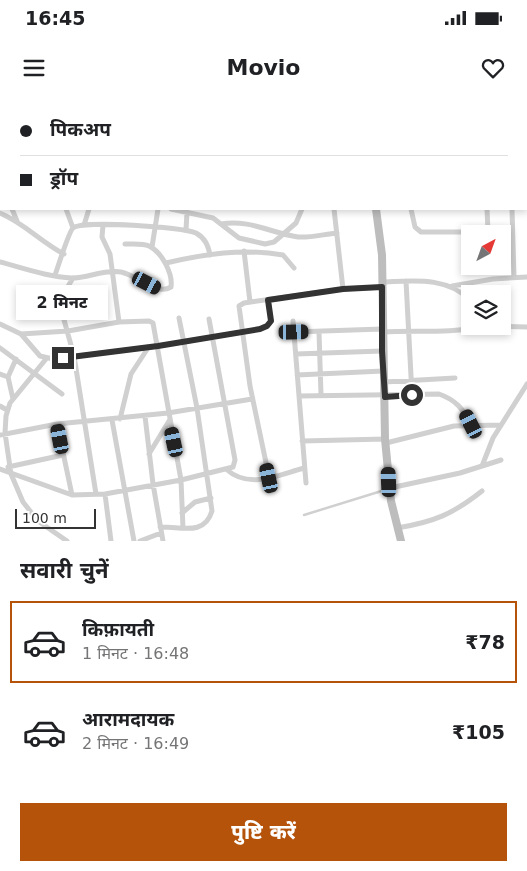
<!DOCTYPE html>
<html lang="hi">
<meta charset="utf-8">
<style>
:root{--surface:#fff;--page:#f2f2f2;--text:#202124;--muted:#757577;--line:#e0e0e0;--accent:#b45309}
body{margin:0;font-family:"DejaVu Sans","Noto Sans Devanagari",sans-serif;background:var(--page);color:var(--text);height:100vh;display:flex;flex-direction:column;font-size:19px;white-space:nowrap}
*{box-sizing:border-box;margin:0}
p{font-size:16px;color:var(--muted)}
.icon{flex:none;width:28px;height:28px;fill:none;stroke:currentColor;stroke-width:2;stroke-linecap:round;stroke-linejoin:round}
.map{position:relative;height:441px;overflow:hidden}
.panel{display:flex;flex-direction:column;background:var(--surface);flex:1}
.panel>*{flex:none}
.top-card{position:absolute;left:0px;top:0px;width:528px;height:110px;box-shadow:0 2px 8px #0003;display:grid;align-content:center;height:110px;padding:0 20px;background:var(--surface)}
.needle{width:32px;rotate:41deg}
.fabs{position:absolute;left:461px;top:125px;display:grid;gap:10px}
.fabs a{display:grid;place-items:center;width:50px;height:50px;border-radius:0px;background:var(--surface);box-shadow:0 2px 8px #0003;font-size:25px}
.scale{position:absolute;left:15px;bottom:12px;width:81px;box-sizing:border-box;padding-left:5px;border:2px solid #333;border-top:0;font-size:14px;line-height:18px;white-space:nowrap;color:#333;-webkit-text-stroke:4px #fff;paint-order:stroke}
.end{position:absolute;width:22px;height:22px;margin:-11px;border:6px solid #333;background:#fff;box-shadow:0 0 0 2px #fff}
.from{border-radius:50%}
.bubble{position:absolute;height:35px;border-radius:0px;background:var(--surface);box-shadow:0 2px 8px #0003;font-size:16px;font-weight:800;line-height:35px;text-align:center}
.car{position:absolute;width:15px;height:30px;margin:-15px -8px;border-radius:6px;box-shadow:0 0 4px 1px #0007;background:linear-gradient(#222 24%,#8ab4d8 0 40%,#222 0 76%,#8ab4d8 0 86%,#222 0)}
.top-card b{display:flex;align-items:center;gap:18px;height:48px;font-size:19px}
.top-card b+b{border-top:1px solid var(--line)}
.top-card i{width:12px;height:12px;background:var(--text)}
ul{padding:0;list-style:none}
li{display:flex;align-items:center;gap:15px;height:82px;margin:0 10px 8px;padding:0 10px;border:2px solid transparent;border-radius:0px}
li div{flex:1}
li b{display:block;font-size:19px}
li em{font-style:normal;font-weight:800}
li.on{border-color:var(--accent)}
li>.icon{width:45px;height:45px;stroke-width:1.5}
h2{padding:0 20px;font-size:22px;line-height:60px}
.button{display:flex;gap:10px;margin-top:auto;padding:10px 20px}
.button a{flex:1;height:58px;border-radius:0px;background:var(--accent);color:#fff;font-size:20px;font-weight:800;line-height:58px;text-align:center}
.status{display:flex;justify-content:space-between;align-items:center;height:35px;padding:0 25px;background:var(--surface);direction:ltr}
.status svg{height:14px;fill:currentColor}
header{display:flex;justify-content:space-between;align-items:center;height:65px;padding:0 20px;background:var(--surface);font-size:22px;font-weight:800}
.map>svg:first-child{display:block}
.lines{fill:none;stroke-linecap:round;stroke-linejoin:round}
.lane{stroke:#d0d0d0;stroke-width:2.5}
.street{stroke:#d0d0d0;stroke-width:5}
.secondary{stroke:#bdbdbd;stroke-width:8}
.route{stroke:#333;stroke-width:6}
</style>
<div class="status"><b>16:45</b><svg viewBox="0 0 49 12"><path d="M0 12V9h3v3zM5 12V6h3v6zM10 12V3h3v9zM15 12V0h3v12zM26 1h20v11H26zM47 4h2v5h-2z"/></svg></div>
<header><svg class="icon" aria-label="menu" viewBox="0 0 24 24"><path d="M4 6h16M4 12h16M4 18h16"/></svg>Movio<svg class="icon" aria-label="heart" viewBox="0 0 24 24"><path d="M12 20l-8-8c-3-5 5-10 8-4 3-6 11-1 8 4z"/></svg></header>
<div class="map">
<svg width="527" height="441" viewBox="0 0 527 441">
<rect width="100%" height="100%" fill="#fff"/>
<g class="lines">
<path class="lane" d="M304 415 388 389"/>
<path class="street" d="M42 0V1
M318 0V1
M389 0V1
M418 0V1
M494 0 496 1
M18 1V0
M79 1V0
M119 1 120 0
M153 1H156
M202 1 203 0
M250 1 252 0
M477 1V0
M0 3 1 4
M526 22 527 21
M0 45 1 46
M526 69H527
M526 76 527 74
M0 80 1 77
M0 97 1 98
M12 109 17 121
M66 109 73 128
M171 109 213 118 239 138 265 144 274 142 296 123 302 109
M334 109 343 189
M411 109 415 127 421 132H512
M487 109 488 131
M512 109 514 177
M0 113C24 123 41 142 64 154
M221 124C249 119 271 133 298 137 310 138 325 134 337 133
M84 125 89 109
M103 125 102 137 110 154 119 222
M186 130 187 112
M152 147 158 109
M244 151 250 202
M0 162C23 168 48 177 72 178 88 178 105 169 121 172 137 175 156 196 171 187 173 174 162 152 149 146 143 143 132 144 125 144
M166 163C204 154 243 148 283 155L294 168
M55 175C58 167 69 131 73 128 82 120 183 127 196 133 205 138 208 145 210 155
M73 178 64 193 61 209 74 256 96 394
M406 181 412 295
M382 182C413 181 446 176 470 200
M452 186 493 179 527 177
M293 221 306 383
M0 224 21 234 68 231 119 222 149 221 153 223 181 380 183 428
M493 226 527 227
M294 232 382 229
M319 232 321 295
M382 232C416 230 450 234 483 226
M21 234 40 256 53 259 158 246 260 229 267 226 271 221 268 200
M0 248 62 294
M296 254 382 251
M46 259 10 303 6 316 5 333 11 374 23 402 38 421 67 441
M0 274 8 277
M297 275 383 271
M384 282 455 278
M299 296 439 294C456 300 463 309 471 324
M13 299 8 277 16 259
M0 306 7 310
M145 316 153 384 163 441
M120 319 131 274 148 248
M112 320 134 441
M57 324 72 395
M0 335 57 324 168 313 252 299
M302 341 385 339
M386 343 454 326 500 325
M149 354 169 321
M482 366 493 338 527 284
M8 367 63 355
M0 369 72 395 105 394 181 380 233 367 235 360 209 219
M226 369C249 390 278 375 304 368
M269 377 250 286 239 206 244 203 343 189 382 187
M390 388 460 373 501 360
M105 394 111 441
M182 413 195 402 211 398
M160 427C180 426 204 437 212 411L197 308 179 218
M397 428C434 422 453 414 482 391
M140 441 161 433"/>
<path class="secondary" d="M354 0V1
M376 109 382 155 385 339 391 401 401 441"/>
</g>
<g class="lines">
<path class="route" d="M63 258 158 246 260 229 267 226 271 221 268 200 343 189 382 187V251L385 297 412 295"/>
</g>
</svg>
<div class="fabs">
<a><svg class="needle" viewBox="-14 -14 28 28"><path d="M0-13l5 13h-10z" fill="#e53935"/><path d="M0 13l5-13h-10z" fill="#757577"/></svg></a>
<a><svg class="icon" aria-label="layers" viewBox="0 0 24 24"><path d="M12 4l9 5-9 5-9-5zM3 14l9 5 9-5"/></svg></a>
</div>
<div class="scale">100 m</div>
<i class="end from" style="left:412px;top:295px"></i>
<i class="end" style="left:63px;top:258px"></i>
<div class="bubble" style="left:16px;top:185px;width:92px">2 मिनट</div>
<i class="car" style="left:147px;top:183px;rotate:117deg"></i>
<i class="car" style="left:294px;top:232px;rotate:89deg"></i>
<i class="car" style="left:471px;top:324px;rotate:333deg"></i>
<i class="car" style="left:60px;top:339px;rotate:349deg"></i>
<i class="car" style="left:174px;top:342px;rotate:348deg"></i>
<i class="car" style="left:269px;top:378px;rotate:348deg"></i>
<i class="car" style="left:389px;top:382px;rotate:358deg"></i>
<div class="top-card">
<b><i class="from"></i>पिकअप</b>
<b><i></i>ड्रॉप</b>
</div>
</div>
<section class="panel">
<h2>सवारी चुनें</h2>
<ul>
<li class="on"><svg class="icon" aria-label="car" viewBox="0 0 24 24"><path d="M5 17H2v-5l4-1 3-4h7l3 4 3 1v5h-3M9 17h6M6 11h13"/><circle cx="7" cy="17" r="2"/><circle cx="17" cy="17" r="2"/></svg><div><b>किफ़ायती</b><p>1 मिनट · 16:48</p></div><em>₹78</em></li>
<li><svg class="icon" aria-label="car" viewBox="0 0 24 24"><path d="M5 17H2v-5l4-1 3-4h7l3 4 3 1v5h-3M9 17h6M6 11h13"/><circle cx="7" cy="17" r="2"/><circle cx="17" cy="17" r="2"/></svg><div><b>आरामदायक</b><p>2 मिनट · 16:49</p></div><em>₹105</em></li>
</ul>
<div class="button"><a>पुष्टि करें</a></div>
</section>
